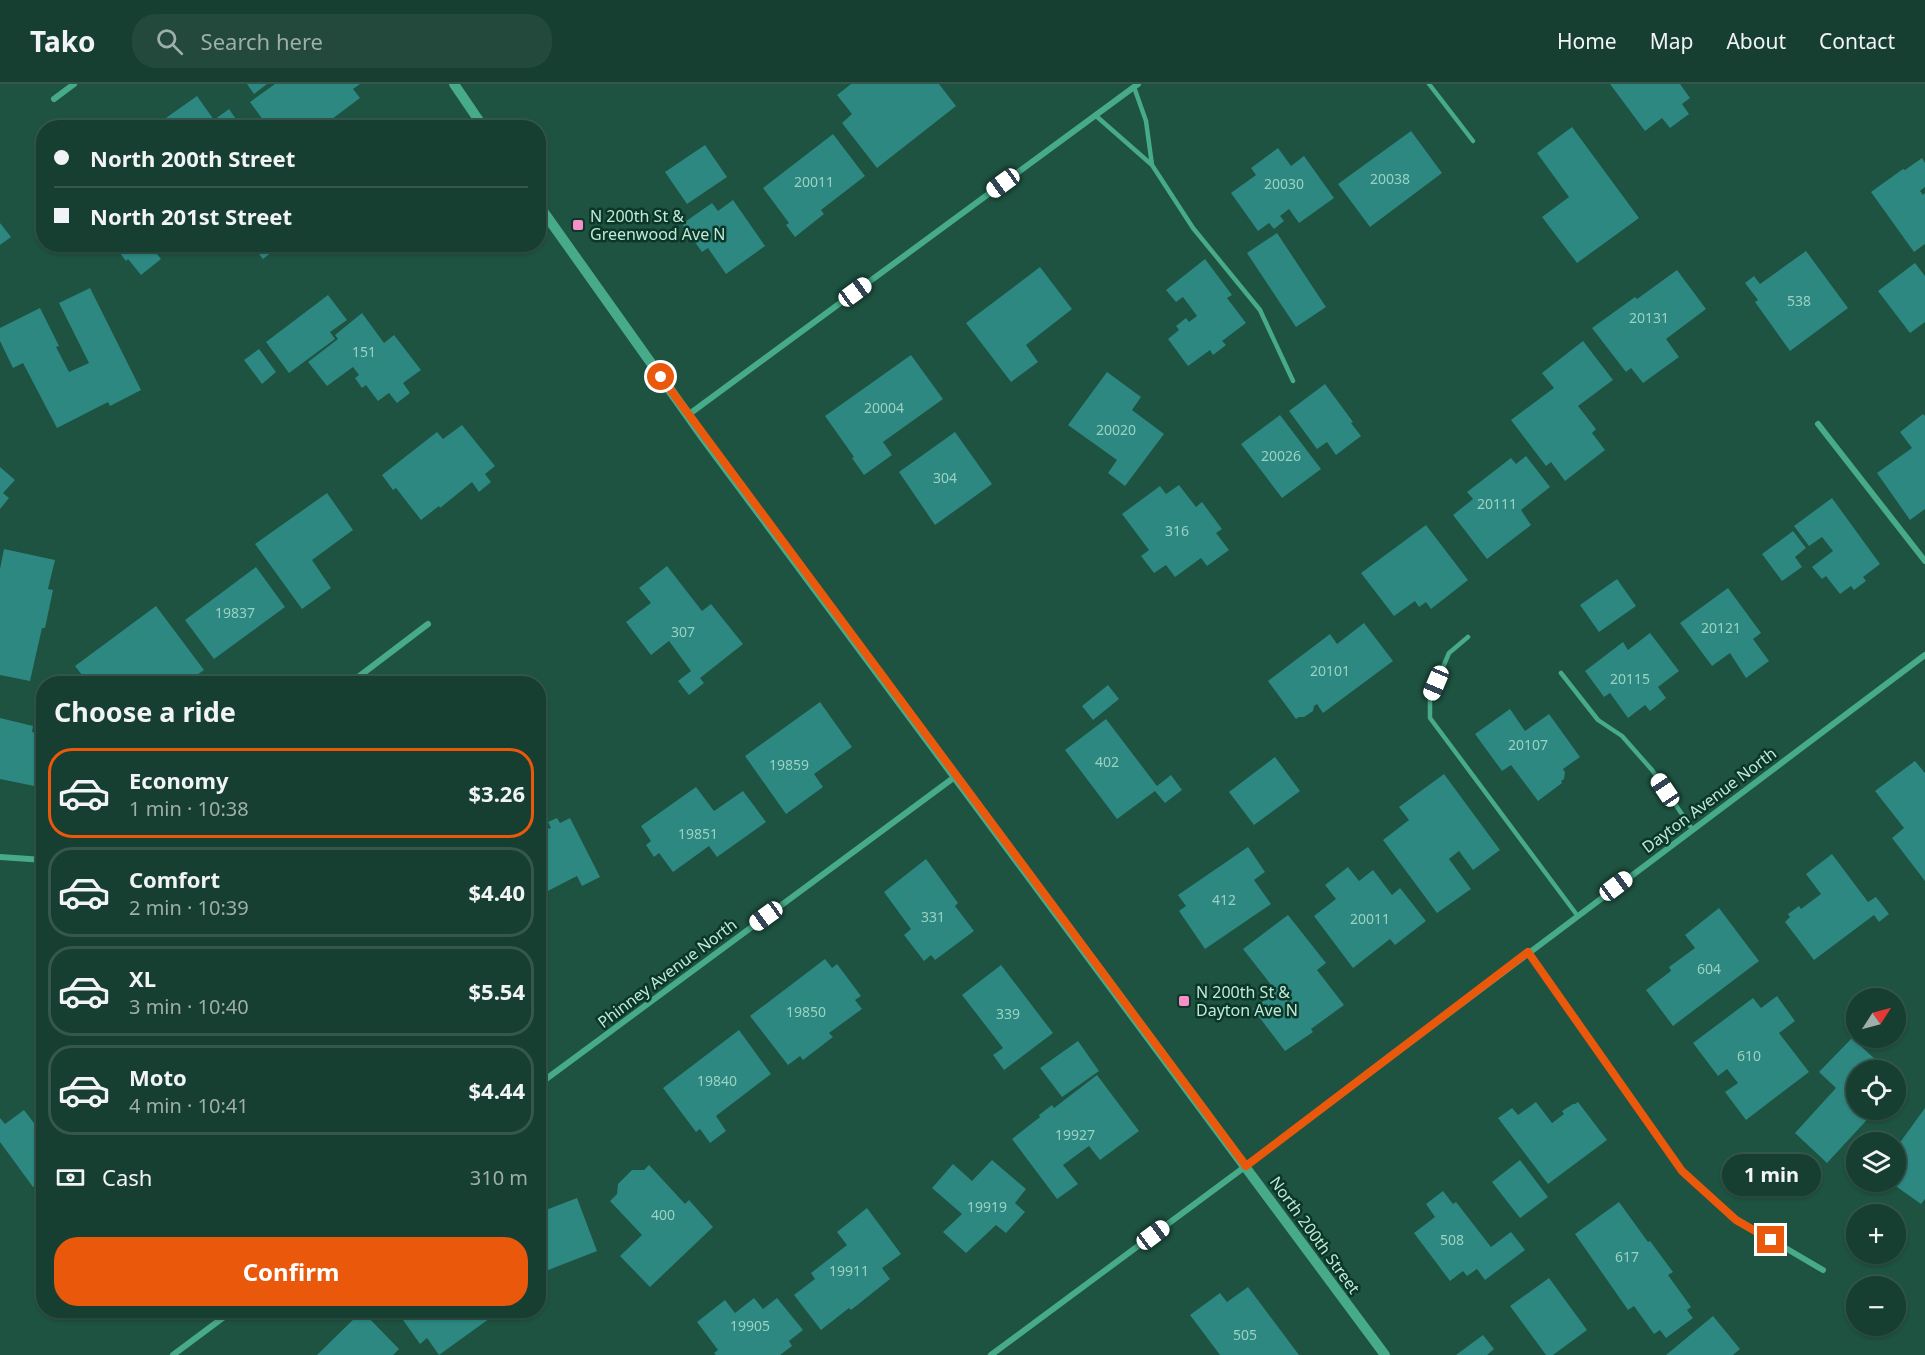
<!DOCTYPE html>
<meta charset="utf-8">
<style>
:root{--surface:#163e31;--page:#23493d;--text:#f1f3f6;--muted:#9eaeab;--line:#35574d;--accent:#ea580c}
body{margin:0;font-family:"Noto Sans",sans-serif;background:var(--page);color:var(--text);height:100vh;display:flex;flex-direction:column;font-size:22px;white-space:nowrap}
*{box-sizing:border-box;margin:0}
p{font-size:20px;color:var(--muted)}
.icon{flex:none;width:33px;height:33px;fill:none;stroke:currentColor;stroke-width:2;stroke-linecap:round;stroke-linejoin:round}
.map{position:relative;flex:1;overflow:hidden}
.side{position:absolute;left:36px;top:592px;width:510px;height:642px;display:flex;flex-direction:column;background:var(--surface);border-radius:24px;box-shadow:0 2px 4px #0004,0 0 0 2px var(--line)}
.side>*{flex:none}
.top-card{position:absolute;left:36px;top:36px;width:510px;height:132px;border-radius:24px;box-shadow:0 2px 4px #0004,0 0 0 2px var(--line);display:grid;align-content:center;height:132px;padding:0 18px;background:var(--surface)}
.needle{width:39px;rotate:54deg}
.fabs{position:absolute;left:1846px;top:904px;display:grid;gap:12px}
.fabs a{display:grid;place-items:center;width:60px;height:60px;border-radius:50%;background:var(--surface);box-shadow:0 2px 4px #0004,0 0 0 2px var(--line);font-size:30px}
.end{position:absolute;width:27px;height:27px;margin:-14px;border:8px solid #ea580c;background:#fff;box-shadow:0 0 0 3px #fff}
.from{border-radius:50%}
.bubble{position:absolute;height:42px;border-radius:21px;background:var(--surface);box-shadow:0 2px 4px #0004,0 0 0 2px var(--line);font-size:20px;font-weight:700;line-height:42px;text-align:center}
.car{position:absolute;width:18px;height:36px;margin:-18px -9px;border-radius:8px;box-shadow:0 0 4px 2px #0007;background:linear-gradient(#fff 24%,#345 0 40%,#fff 0 76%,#345 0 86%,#fff 0)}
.top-card b{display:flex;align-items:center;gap:21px;height:57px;font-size:22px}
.top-card b+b{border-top:2px solid var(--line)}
.top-card i{width:15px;height:15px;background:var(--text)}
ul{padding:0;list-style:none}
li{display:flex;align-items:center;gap:18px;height:90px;margin:0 12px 9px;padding:0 6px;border:3px solid var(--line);border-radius:24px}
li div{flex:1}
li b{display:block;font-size:22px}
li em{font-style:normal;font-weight:700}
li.selected{border-color:var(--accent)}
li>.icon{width:54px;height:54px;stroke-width:1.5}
h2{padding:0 18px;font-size:27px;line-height:72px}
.pay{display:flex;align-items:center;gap:15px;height:66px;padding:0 18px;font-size:22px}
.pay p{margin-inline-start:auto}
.primary-button{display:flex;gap:12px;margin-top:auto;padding:12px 18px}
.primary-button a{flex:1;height:69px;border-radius:24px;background:var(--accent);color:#fff;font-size:24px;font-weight:700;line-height:69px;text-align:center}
header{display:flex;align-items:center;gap:36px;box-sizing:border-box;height:84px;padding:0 30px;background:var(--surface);border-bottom:2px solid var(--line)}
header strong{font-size:28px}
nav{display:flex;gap:33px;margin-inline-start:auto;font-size:21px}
.search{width:420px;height:54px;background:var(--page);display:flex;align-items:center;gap:15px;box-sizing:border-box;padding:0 21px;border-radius:24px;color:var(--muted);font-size:22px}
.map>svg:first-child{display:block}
.building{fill:#2c8880}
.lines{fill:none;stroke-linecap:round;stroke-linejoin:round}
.service{stroke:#47aa88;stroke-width:4.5}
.minor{stroke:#47aa88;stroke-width:6}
.tertiary{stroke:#47aa88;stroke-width:10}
.route{stroke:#ea580c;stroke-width:8}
.poi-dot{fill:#f98fc8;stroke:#0b3628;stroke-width:2}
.labels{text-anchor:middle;stroke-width:5;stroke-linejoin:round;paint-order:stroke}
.number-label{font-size:14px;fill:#9ad2c2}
.poi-label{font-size:16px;fill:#beebd8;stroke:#0b3628;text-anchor:start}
.street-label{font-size:16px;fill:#beebd8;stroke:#0b3628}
</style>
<header>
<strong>Tako</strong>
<div class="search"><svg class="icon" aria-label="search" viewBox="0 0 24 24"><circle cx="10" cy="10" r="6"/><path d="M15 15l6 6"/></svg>Search here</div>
<nav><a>Home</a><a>Map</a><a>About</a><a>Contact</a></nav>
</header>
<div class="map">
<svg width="1925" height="1271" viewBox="0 0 1925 1271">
<rect width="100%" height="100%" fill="#1e5241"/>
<path class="building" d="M247 0H267L254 10Z
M275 0H360L353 5 360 14 320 44H269L250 18Z
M851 0H939L956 22 877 84 842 39 852 30 837 11Z
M1610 0H1680L1690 14 1682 20 1689 30 1670 44 1662 34 1645 47Z
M197 12 214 36 229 25 242 44H168L163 36Z
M1572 43 1639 134 1577 179 1542 133 1569 113 1537 69Z
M1411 47 1442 89 1370 143 1338 100Z
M833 50 865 92 821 126 824 130 795 153 786 141 789 139 763 104Z
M705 61 727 93 687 120 665 88Z
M1278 64 1291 82 1304 72 1334 114 1299 139 1289 125 1280 132 1284 137 1274 145 1269 139 1258 147 1231 109 1256 91 1251 84Z
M1922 74 1925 79V103L1920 107 1923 111 1925 109V160L1914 168 1871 108 1903 85 1905 86Z
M733 116 765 162 726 190 708 164 702 168 682 140 712 119 718 127Z
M0 139 11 153 0 161Z
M1277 149 1326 223 1296 243 1247 169Z
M113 160H149L161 175 141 191 128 175 126 177Z
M251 160H282L263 175Z
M1806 167 1848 224 1790 267 1755 218 1758 216 1745 199 1754 192 1760 200Z
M1205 175 1232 211 1227 214 1246 239 1222 257 1226 261 1213 271 1210 266 1188 282 1168 255 1179 246 1176 242 1186 234 1189 238 1197 232 1183 213 1176 218 1166 206Z
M1915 179 1925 192V238L1910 249 1878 207Z
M1040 183 1072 225 1026 261 1038 278 1011 298 966 239Z
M1677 186 1706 225 1666 255 1679 273 1643 299 1631 284 1626 288 1592 244 1635 213 1637 215Z
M90 204 141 306 110 322 108 318 57 344 23 279 13 284 0 257V244L40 224 59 262 56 263 69 288 89 279 59 219Z
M328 211 347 236 330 248 335 255 289 289 266 258Z
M362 229 384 259 394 251 421 286 403 299 410 309 397 319 389 309 378 317 366 301 362 304 355 294 359 291 353 283 327 302 308 278 338 255 335 251Z
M1583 257 1613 296 1578 322 1596 345 1592 349 1605 366 1565 397 1551 378 1546 382 1511 336 1554 304 1542 289Z
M259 265 276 288 262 300 244 276Z
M911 271 943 315 883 358 892 371 864 391 852 374 854 373 825 332Z
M1107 288 1141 313 1132 326 1164 350 1125 402 1108 389 1117 376 1068 341Z
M1325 300 1353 338 1351 339 1361 352 1336 371 1327 358 1317 365 1289 327Z
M1923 330 1925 332V425L1910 436 1877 389 1912 364 1900 348Z
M1280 331 1321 385 1282 414 1241 360Z
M462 341 495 382 485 390 491 398 479 408 472 398 440 424 439 422 421 436 396 404 393 406 382 391 437 348 443 355Z
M955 348 992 400 935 441 899 388Z
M1526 372 1550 403 1521 426 1531 441 1487 475 1453 431 1473 415 1467 408 1511 374 1516 380Z
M0 383 15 396 3 409 9 414 0 425Z
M1179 401 1196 423 1202 418 1222 445 1216 449 1229 466 1207 482 1201 474 1175 493 1166 481 1154 489 1141 472 1149 466 1122 430 1160 402 1166 410Z
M327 409 353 446 312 476 331 504 302 525 255 460Z
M1832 414 1880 480 1863 493 1866 497 1854 506 1851 502 1840 510 1826 492 1822 495 1812 483 1833 467 1822 453 1809 462 1794 442Z
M1426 441 1468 496 1431 525 1426 518 1419 523 1415 517 1394 532 1361 489Z
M1793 447 1806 464 1795 473 1802 483 1782 497 1762 470Z
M4 465 55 476 48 505 53 506 45 544H42L30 597 0 591V485Z
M667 482 702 527 711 520 743 560 700 594 704 599 689 611 678 597 691 587 669 557 651 571 626 538 651 519 639 504Z
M256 483 285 523 214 575 185 536Z
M1617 495 1636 522 1599 548 1580 521Z
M1728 504 1761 549 1753 555 1769 577 1746 594 1730 569 1712 582 1680 539Z
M156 522 204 586 184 600H89L75 582Z
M1364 539 1393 577 1323 629 1317 620 1314 622 1313 627 1304 633H1299L1296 635 1268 597 1330 550 1337 560Z
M1650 549 1679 587 1658 603 1666 614 1650 627 1645 621 1628 634 1610 609 1604 613 1585 587 1623 558 1628 566Z
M1108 601 1119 615 1093 636 1082 622Z
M820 618 852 663 814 690 823 703 786 730 745 672Z
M1510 625 1525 647 1549 630 1580 673 1563 685 1565 688 1564 695 1561 697 1562 699 1538 717 1511 681 1502 687 1475 650Z
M0 634 33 642 32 648 44 651V704L0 695Z
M1106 635 1157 702 1171 691 1182 706 1165 719 1155 707 1117 735 1065 666Z
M1275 673 1300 707 1254 741 1229 708Z
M1915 677 1925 689V797L1892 754 1904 744 1875 707Z
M1444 690 1500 766 1473 786 1459 767 1449 775 1471 805 1437 829 1383 756 1409 736 1399 723Z
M696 703 714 727 743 707 766 738 717 773 709 762 673 788 659 769 654 773 646 761 651 757 641 742Z
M557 734 560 739 570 734 600 793 582 802 577 792 538 812V745L545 742 547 745 551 744 548 738Z
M1248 763 1265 788 1254 796 1271 820 1205 865 1179 827 1186 822 1178 811Z
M1832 770 1868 818 1876 813 1889 830 1879 838 1874 831 1814 876 1785 838 1790 833 1788 830 1799 822 1801 825 1821 810 1806 790Z
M926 775 958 819 955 822 974 847 935 876 931 871 924 877 904 851 911 845 884 808Z
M1348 783 1359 797 1373 786 1392 811 1400 804 1426 837 1395 861 1390 855 1353 884 1314 832 1336 815 1325 801Z
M538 813 548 830 538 835Z
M1719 824 1759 877 1673 942 1646 906 1671 887 1669 883 1695 864 1685 851Z
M1288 831 1326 879 1317 886 1344 921 1311 945 1313 948 1285 967 1253 925 1276 907 1243 865Z
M825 875 832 884 837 880 861 912 855 916 862 925 829 949 833 953 803 976 800 972 788 981 750 932Z
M1001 881 1053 949 1004 986 993 971 1003 964 962 911Z
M1777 912 1795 937 1779 949 1809 988 1746 1036 1725 1008 1738 999 1727 985 1718 992 1693 959 1753 914 1761 924Z
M739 946 771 990 716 1032 726 1047 710 1059 700 1045 696 1048 663 1004Z
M1852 954 1888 987H1857V1026H1876L1827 1079 1795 1049 1836 1004 1819 988Z
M1078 957 1099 987 1062 1013 1040 984Z
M1097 991 1139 1047 1100 1076 1089 1062 1063 1081 1078 1100 1057 1115 1012 1055 1040 1033 1039 1031 1052 1021 1054 1024Z
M1536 1018 1552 1039 1564 1030 1562 1027 1573 1020H1575L1578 1018 1607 1056 1548 1100 1498 1034 1512 1024 1518 1031Z
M1925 1024V1115L1921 1120 1890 1098H1896V1064Z
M24 1026 44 1052V1095L33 1103 0 1058V1034L5 1040Z
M992 1076 1026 1105 1015 1119 1025 1128 1006 1149 996 1141 966 1169 943 1148 962 1130 932 1104 953 1080 972 1097Z
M1520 1076 1548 1113 1520 1134 1492 1098Z
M649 1081 685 1120 689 1116 713 1143 650 1203 620 1172 642 1151 610 1117 617 1110 618 1100 632 1086H644Z
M1443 1107 1453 1120 1456 1118 1491 1163 1511 1148 1525 1166 1485 1196 1477 1185 1467 1192 1463 1187 1450 1197 1414 1149 1435 1133 1426 1120Z
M577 1114 597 1167 538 1190V1129Z
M1619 1118 1648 1158 1650 1157 1673 1188 1668 1191 1691 1223 1687 1226 1693 1234 1666 1254 1660 1246 1654 1250 1634 1222 1628 1226 1575 1150Z
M867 1124 901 1170 882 1184 890 1195 851 1226 849 1224 821 1246 794 1211 815 1195 811 1189 847 1161 837 1148Z
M1549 1194 1587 1246 1553 1271H1546L1510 1222Z
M1248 1203 1299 1271H1220L1190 1231 1220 1209 1227 1218Z
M754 1214 763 1225 777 1214 803 1246 789 1257 792 1262 780 1271H716L714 1269 718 1266 697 1238 725 1216 735 1229Z
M362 1227 399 1265 393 1271H317Z
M415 1227H500L439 1271 427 1254 420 1260 403 1236Z
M1713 1232 1740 1265 1733 1271H1666Z
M1483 1251 1494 1265 1487 1271H1456Z"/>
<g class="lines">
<path class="service" d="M1429 0 1473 57
M1134 3 1146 37 1152 81
M1095 31 1152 81 1193 144 1260 226 1293 297
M1468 553 1449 569 1430 614V634L1577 831
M1561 589 1598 636 1622 652 1652 686 1692 745"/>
<path class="minor" d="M54 15 74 0
M688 331 1138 0
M1818 340 1925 477
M349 600 428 540
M0 773 44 776
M1528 868 1682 1087 1736 1135 1823 1186
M538 1001 956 692
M173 1271 232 1227
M991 1271 1246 1082 1925 571"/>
<path class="tertiary" d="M454 0 484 44
M538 120 705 355 1385 1271"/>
</g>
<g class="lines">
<path class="route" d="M661 293 1246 1082 1528 868 1682 1087 1736 1136 1771 1156"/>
</g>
<g class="poi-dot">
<rect x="572" y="135" width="12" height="12" rx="3"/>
<rect x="1178" y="911" width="12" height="12" rx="3"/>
</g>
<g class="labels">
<g class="number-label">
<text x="1390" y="100">20038</text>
<text x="814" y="103">20011</text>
<text x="1284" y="105">20030</text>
<text x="1799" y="222">538</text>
<text x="1649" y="239">20131</text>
<text x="364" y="273">151</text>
<text x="884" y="329">20004</text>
<text x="1116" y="351">20020</text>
<text x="1281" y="377">20026</text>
<text x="945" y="399">304</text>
<text x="1497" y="425">20111</text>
<text x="1177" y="452">316</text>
<text x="235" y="534">19837</text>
<text x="1721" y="549">20121</text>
<text x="683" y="553">307</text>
<text x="1330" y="592">20101</text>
<text x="1630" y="600">20115</text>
<text x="1528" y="666">20107</text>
<text x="1107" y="683">402</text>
<text x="789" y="686">19859</text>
<text x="698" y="755">19851</text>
<text x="1224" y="821">412</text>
<text x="933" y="838">331</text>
<text x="1370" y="840">20011</text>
<text x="1709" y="890">604</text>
<text x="806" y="933">19850</text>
<text x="1008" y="935">339</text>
<text x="1749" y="977">610</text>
<text x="717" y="1002">19840</text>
<text x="1075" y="1056">19927</text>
<text x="987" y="1128">19919</text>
<text x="663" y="1136">400</text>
<text x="1452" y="1161">508</text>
<text x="1627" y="1178">617</text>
<text x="849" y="1192">19911</text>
<text x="750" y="1247">19905</text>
<text x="1245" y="1256">505</text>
</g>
<g class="poi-label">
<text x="590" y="138">N 200th St &amp;<tspan x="590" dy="18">Greenwood Ave N</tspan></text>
<text x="1196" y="914">N 200th St &amp;<tspan x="1196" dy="18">Dayton Ave N</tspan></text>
</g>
<g class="street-label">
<text transform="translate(1709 716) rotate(-37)" y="6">Dayton Avenue North</text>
<text transform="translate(667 889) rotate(-37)" y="6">Phinney Avenue North</text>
<text transform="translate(1315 1151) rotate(54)" y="6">North 200th Street</text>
</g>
</g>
</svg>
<div class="fabs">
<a><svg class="needle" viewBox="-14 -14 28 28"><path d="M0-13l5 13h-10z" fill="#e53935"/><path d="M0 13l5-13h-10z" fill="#9eaeab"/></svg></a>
<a><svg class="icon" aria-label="locate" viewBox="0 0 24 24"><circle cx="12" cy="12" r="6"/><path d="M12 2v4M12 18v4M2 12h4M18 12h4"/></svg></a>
<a><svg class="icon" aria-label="layers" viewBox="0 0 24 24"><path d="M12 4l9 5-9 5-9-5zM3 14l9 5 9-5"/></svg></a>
<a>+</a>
<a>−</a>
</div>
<i class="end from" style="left:661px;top:293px"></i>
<i class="end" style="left:1771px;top:1156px"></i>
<div class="bubble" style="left:1722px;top:1070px;width:99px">1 min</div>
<i class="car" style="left:1003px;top:99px;rotate:234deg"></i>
<i class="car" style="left:855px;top:208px;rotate:54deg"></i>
<i class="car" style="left:1436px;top:599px;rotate:203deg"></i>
<i class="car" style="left:1665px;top:706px;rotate:326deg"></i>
<i class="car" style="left:1616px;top:802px;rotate:53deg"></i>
<i class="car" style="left:766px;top:832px;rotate:234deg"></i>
<i class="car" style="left:1153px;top:1151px;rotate:53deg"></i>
<div class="top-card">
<b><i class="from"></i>North 200th Street</b>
<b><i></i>North 201st Street</b>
</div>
<section class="side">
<h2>Choose a ride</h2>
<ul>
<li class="selected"><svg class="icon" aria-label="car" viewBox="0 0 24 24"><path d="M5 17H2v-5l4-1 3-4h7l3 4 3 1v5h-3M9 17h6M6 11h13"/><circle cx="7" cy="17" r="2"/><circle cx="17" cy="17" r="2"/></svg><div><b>Economy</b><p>1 min · 10:38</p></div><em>$3.26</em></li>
<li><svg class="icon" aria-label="car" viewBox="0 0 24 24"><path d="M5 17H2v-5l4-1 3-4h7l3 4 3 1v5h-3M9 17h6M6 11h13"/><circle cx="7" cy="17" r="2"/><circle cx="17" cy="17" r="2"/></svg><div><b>Comfort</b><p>2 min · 10:39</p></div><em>$4.40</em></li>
<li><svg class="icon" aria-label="car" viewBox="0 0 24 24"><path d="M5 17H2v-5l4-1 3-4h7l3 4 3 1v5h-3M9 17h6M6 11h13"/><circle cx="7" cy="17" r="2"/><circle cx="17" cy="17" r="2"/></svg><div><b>XL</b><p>3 min · 10:40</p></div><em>$5.54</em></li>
<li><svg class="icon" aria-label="car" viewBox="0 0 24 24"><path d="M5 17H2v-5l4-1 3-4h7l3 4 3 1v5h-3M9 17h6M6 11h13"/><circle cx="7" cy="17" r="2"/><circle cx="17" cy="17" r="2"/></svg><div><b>Moto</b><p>4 min · 10:41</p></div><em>$4.44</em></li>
</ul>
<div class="pay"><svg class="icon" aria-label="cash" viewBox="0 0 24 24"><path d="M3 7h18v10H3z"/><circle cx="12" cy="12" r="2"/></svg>Cash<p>310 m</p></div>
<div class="primary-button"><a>Confirm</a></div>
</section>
</div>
